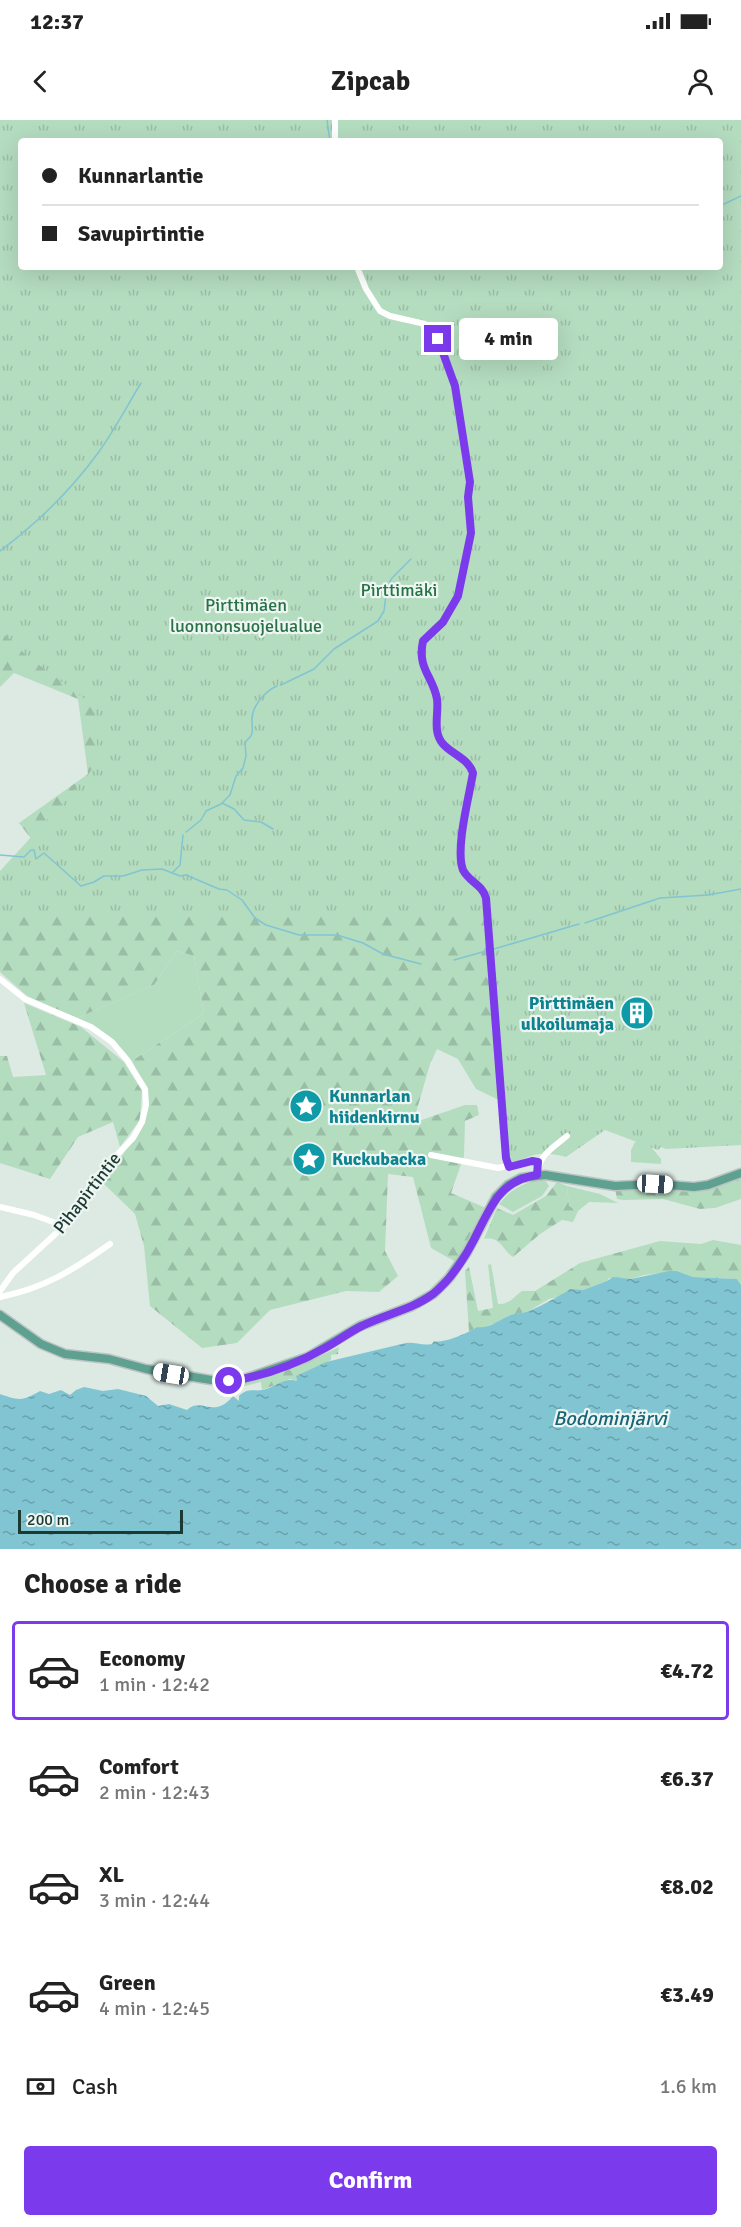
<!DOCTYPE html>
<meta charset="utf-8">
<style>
:root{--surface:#fff;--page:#f6f6f6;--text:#222;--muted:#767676;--line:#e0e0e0;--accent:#7c3aed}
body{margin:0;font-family:Signika,sans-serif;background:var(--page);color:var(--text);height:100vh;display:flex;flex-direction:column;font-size:22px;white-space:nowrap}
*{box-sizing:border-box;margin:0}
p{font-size:20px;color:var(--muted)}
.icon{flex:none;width:33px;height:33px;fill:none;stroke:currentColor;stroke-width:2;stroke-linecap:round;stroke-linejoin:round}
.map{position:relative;height:1429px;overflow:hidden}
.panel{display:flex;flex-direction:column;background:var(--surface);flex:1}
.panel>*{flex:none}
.hud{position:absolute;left:18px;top:18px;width:705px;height:132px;border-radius:6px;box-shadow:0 6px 24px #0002;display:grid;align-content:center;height:132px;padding:0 24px;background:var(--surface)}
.scale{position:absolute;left:18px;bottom:15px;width:165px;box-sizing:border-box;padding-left:6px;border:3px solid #1e3932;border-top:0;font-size:16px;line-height:21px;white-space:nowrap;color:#1e3932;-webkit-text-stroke:4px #edf6f2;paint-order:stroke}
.end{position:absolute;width:27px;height:27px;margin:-14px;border:8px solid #7c3aed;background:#fff;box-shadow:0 0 0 3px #fff}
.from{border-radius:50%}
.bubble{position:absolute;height:42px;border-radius:6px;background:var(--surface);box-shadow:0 6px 24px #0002;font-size:20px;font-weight:700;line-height:42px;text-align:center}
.car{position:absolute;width:18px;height:36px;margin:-18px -9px;border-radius:8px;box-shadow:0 0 4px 2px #0007;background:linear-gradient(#fff 24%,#345 0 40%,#fff 0 76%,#345 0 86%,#fff 0)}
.hud b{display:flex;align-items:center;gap:21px;height:57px;font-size:22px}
.hud b+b{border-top:2px solid var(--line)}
.hud i{width:15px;height:15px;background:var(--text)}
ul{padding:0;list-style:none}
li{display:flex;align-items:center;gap:18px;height:99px;margin:0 12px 9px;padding:0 12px;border:3px solid transparent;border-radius:6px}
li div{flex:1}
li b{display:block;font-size:22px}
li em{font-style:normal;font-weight:700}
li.current{border-color:var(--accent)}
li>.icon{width:54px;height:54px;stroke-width:1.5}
h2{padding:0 24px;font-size:27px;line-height:72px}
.pay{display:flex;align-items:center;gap:15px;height:66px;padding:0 24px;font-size:22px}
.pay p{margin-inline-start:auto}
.action{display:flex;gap:12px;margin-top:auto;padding:12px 24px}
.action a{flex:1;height:69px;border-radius:6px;background:var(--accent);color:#fff;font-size:24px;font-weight:700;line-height:69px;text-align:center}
.status{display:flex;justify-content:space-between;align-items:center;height:42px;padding:0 30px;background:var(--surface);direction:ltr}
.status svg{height:16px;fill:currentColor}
header{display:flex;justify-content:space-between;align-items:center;height:78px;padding:0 24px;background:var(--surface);font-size:27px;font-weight:700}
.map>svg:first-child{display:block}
.grass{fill:#b4dcbf}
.forest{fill:url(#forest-firs)}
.park{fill:url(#park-tufts);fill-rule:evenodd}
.water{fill:url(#water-ripples)}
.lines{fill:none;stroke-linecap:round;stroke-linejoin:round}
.stream{stroke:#81c5d2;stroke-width:1.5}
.major-casing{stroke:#bcc4c2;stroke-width:11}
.minor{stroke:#fff;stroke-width:6}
.major{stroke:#5fa191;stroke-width:8}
.route{stroke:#7c3aed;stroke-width:8}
.labels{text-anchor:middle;stroke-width:4.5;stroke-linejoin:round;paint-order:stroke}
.park-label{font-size:18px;fill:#277144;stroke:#edf6f2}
.culture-label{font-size:18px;font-weight:bold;fill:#0d838f;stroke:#edf6f2;text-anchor:start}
.street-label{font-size:18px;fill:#1e3932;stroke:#edf6f2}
.water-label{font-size:20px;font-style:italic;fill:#176576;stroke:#edf6f2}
</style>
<div class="status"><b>12:37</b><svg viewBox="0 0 49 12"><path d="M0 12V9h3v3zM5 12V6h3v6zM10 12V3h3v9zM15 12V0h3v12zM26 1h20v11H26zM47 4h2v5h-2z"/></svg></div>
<header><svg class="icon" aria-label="back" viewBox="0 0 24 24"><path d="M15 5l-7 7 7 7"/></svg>Zipcab<svg class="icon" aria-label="person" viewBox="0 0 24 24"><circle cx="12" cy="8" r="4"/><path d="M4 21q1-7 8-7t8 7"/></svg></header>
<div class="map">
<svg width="741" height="1429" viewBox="0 0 741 1429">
<defs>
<pattern id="forest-firs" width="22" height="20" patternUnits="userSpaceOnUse" patternTransform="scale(1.5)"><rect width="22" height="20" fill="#b4dcbf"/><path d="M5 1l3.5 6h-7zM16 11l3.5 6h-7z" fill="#9abea5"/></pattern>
<pattern id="park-tufts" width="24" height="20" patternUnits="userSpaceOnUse" patternTransform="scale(1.5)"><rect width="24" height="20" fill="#b4dcbf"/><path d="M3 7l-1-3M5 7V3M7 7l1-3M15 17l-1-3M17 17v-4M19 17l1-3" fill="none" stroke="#9abea5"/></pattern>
<pattern id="water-ripples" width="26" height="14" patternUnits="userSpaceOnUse" patternTransform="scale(1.5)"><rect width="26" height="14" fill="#81c5d2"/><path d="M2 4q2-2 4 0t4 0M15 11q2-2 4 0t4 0" fill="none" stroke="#69a1ab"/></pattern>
</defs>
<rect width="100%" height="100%" fill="#ddeae4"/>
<path class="grass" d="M177 831 194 836 204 893 132 941C116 921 101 908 77 898L154 865Z
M635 1022 648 1023 661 1039V1044L631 1042V1030Z
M540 1060 546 1061 549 1066 542 1076 513 1092 499 1084C510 1070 522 1063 540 1060Z
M567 1066 600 1074 618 1083 589 1082 578 1091 569 1086Z"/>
<path class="forest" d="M0 0 21 21V147L485 793 499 980 476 969 458 939 437 929 430 944 413 1003 465 985H477L479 995 465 1001 464 1036 451 1073 486 1088 456 1142 431 1128 413 1057 388 1054 385 1131 398 1156 379 1172 346 1171 270 1190 237 1223 202 1228 150 1186 144 1126 135 1094 103 1063 144 1004 147 971 132 941 204 893 194 836 177 831 154 865 77 898 27 876 0 852V756L33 721 19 703 88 654 78 579 14 553 0 567Z
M24 883 81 907 124 942 142 971 140 1000 120 1027 113 1002 78 1017 50 1059 0 1043V936H7L13 957 46 955Z
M741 1056V1079L715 1088 700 1089 663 1079 623 1080 617 1079 615 1068 650 1066 696 1069Z
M557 1062 567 1066 569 1086 578 1091 573 1102 562 1100 540 1114 513 1137C502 1130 501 1116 484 1119L497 1088 513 1095 546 1076Z
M713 1120 741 1125V1165L737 1159 693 1157 677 1151 644 1155 631 1159 609 1158 607 1161 583 1170 566 1171 560 1177 549 1179 529 1191 508 1196 503 1200 482 1208 477 1207 469 1212 465 1151 469 1147 478 1191 493 1188 488 1145 491 1144 498 1184C510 1185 514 1176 522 1171H535L580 1143 660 1121 701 1124Z
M339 1227 338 1234 331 1235V1240L296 1256 297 1261 290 1259 262 1270 261 1262 234 1269 229 1265C269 1260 303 1244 339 1227Z"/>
<path class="park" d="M0 0H741V1025L666 1029 661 1027 658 1030 605 1010 566 1037C539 1030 531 1035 506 1047L494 931 485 793 64 794 0 792V751L88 655 98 640 94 586 27 536 0 510ZM21 21H720V147H21Z"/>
<path class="water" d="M669 1151H677L693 1157 737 1159 741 1165V1429H0V1274C20 1281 22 1281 40 1271L49 1274 61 1270 70 1275 76 1270 84 1267 103 1271 118 1269 146 1276 158 1286 169 1284 187 1290C201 1276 214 1300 233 1276L239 1281V1276C249 1266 256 1273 266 1269 276 1266 285 1257 297 1261L296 1256 326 1242 406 1223C415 1222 422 1226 432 1224L434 1221C443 1224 468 1213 477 1207 489 1209 500 1199 511 1195 517 1193 524 1193 529 1191 543 1185 558 1177 570 1169L583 1170 607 1161 613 1157 631 1159Z"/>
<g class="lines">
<path class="stream" d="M327 0 330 21
M720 86 741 76
M0 431C36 404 71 370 98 333 114 311 127 286 141 263
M281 565 314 549 334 529 378 501 384 491 387 467 392 458 411 439
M222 683 234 689 244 700 261 702 273 709
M186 712 201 700 206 691 221 684 230 675 236 656 243 648 246 636 245 622C255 614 252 611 252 601 251 587 265 571 277 566
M0 735 24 737 31 730H34L36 739 44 733 81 766 94 762 104 756H123L142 750 162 749 180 756 186 755 219 769 227 770 242 780 255 798 266 805 299 815H337L363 823 383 834 421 844
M172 753 180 745 183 715
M585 803 660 778 708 775 741 769
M494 829 579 804
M454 840 486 831"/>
<g class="major-casing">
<path id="major" d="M0 1195 41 1224 65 1234 109 1239 146 1249 211 1260 244 1259 308 1237 360 1206 412 1186 433 1174 449 1158 467 1132 496 1077 508 1065 521 1058 545 1055 615 1066 655 1064 694 1067 708 1065 741 1053"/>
</g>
<path class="minor" d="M335 21V0
M357 147 366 169 380 191 390 196 425 204 436 214 455 266 470 362 468 377 471 413 458 476 443 502 423 521C417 552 437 560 437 583 438 596 433 614 443 624 453 635 468 638 473 653 469 677 455 729 463 750 469 762 482 764 486 778L506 1038 509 1047
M0 859 25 879 91 907 112 922 127 940 145 969 146 985 142 1002 133 1018 97 1056 82 1084 64 1106 13 1153 0 1171
M431 1035 498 1048 532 1041 538 1042
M537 1055C539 1035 552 1028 567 1016
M0 1087 34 1095 64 1106
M0 1177C45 1168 73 1150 110 1124"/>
<use href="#major" class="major"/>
</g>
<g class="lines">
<path class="route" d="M229 1261C261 1257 294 1245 323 1229 337 1222 349 1212 362 1206 385 1194 412 1190 433 1174 451 1160 464 1139 474 1120 489 1090 499 1060 537 1055L538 1042 532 1041 509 1047 506 1038 486 778C482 764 469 762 463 750 455 729 469 677 473 653 468 638 453 635 443 624 432 612 439 593 437 579 433 556 417 549 423 521L443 502 458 476 471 413 468 377 470 362 455 266 438 219"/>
</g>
<defs>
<g id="building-disc" transform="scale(1.725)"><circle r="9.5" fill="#0f9aa8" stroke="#edf6f2"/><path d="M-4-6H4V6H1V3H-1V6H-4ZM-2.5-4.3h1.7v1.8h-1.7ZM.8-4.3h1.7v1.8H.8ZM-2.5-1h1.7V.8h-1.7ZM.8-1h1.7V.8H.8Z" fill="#fff"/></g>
<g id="sight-disc" transform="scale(1.725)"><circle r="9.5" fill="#0f9aa8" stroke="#edf6f2"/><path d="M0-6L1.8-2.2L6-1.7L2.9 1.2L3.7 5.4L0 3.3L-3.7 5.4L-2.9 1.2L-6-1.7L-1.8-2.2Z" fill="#fff"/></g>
</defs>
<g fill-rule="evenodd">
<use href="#building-disc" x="637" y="893"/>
<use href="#sight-disc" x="306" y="986"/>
<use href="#sight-disc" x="309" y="1039"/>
</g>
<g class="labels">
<g class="park-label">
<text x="399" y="476">Pirttimäki</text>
<text x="246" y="491">Pirttimäen<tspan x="246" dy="21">luonnonsuojelualue</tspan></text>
</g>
<g class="culture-label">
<text x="614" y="889" text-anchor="end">Pirttimäen<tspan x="614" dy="21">ulkoilumaja</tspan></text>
<text x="329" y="982">Kunnarlan<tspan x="329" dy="21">hiidenkirnu</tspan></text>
<text x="332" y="1045">Kuckubacka</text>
</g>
<g class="street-label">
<text transform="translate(87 1073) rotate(-52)" y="6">Pihapirtintie</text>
</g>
<g class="water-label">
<text x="610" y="1305">Bodominjärvi</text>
</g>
</g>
</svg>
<div class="scale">200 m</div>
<i class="end from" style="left:229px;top:1261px"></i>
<i class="end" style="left:438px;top:219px"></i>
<div class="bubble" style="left:459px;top:198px;width:99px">4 min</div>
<i class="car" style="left:655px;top:1064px;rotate:93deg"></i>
<i class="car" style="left:171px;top:1254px;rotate:280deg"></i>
<div class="hud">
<b><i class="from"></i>Kunnarlantie</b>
<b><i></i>Savupirtintie</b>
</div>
</div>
<section class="panel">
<h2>Choose a ride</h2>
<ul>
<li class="current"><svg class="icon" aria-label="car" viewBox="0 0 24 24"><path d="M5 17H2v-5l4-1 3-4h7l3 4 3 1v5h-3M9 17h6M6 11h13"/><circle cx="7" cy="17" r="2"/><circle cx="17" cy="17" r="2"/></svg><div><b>Economy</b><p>1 min · 12:42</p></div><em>€4.72</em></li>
<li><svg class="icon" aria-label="car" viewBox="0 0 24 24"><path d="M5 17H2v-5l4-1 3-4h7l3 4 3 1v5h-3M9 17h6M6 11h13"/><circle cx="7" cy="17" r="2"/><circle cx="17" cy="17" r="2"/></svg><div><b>Comfort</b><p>2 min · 12:43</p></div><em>€6.37</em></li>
<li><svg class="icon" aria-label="car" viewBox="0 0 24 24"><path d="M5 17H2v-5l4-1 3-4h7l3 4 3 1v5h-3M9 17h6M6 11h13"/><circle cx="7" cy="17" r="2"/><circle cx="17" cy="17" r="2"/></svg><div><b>XL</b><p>3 min · 12:44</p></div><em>€8.02</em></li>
<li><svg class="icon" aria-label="car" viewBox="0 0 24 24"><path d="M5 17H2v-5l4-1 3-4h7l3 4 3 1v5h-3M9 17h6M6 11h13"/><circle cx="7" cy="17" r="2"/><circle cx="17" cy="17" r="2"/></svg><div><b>Green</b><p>4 min · 12:45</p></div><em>€3.49</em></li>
</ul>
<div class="pay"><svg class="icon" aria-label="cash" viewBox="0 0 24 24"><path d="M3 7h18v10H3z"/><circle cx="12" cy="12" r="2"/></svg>Cash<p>1.6 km</p></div>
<div class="action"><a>Confirm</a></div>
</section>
